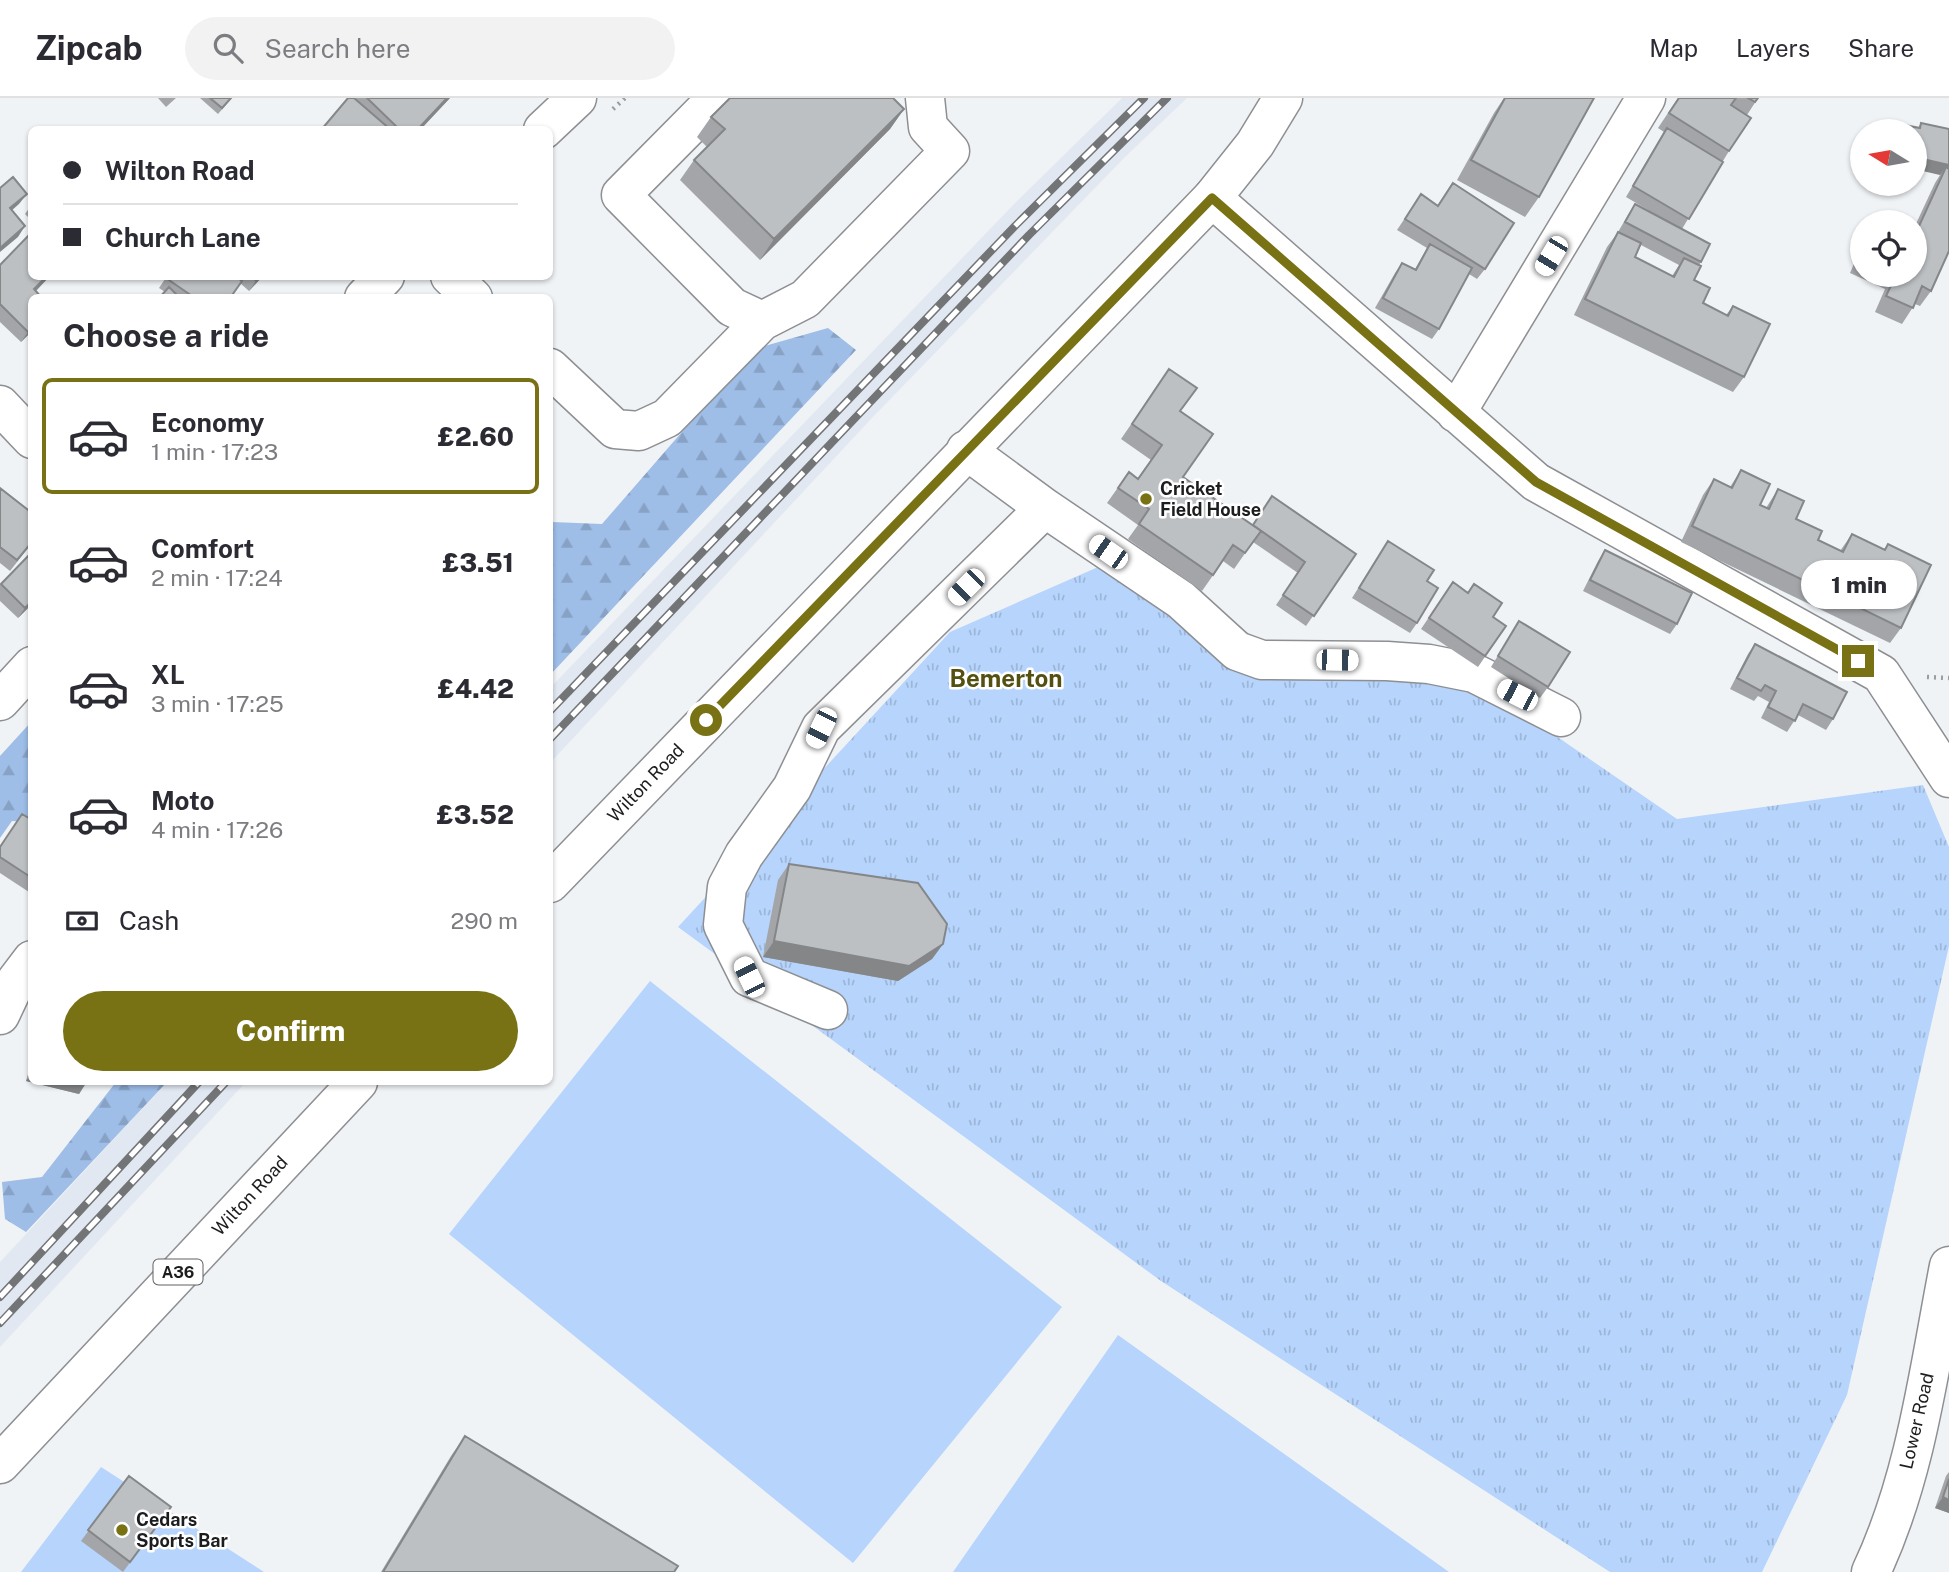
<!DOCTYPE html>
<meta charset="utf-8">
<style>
:root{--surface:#fff;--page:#f2f2f3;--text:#2b2b33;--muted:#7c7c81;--line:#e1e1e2;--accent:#787214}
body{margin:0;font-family:"Public Sans",sans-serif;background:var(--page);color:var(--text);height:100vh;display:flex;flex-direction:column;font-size:26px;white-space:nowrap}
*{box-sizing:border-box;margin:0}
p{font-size:23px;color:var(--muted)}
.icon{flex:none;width:38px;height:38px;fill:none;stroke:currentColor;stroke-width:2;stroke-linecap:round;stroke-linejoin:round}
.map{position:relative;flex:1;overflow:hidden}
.side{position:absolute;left:28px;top:196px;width:525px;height:791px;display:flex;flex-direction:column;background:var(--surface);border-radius:10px;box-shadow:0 2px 5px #0004}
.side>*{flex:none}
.banner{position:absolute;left:28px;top:28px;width:525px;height:154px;border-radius:10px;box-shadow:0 2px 5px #0004;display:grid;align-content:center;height:154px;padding:0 35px;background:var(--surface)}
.needle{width:46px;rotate:281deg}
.buttons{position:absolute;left:1850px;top:21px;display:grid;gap:14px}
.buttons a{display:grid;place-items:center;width:77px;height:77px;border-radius:50%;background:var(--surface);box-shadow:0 2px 5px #0004;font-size:35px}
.end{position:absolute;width:32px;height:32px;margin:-16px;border:9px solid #787214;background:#fff;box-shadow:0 0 0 4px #fff}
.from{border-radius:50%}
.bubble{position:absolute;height:49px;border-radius:24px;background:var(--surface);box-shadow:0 2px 5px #0004;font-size:23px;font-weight:800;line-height:49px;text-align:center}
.car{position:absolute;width:21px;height:42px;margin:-21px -10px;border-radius:9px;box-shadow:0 0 5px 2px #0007;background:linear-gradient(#fff 24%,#345 0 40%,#fff 0 76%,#345 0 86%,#fff 0)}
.banner b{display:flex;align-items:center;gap:24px;height:66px;font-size:26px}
.banner b+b{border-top:2px solid var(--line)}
.banner i{width:18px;height:18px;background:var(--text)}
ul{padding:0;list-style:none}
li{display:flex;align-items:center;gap:21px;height:116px;margin:0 14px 10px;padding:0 21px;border:4px solid transparent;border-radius:10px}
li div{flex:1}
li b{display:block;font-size:26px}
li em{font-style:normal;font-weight:800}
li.selected{border-color:var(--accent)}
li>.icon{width:63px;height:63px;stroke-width:1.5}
h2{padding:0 35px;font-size:32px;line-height:84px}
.pay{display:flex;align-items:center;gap:18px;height:77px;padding:0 35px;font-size:26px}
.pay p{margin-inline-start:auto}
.action{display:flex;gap:14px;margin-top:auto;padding:14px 35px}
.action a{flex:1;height:80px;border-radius:42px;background:var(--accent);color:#fff;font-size:28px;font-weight:800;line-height:80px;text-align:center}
header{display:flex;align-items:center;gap:42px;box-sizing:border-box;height:98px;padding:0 35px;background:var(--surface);border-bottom:2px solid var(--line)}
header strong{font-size:33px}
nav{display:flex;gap:38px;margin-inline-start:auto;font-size:24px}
.search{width:490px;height:63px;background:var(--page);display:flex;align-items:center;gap:18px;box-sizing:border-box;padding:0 24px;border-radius:38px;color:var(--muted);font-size:26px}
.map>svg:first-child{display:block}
.built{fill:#e1e8f2}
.grass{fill:#b6d4fc}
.forest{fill:url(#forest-firs)}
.park{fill:url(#park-tufts)}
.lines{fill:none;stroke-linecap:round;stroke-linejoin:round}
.minor-casing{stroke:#8d8f92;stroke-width:41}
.highway-casing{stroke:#8d8f92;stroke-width:41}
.path{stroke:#9a9d9f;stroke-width:4.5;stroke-dasharray:2 5;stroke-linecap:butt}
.minor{stroke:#fff;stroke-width:38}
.highway{stroke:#fff;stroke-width:38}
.rail-casing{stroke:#727476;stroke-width:8}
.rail{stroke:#fff;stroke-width:5;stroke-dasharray:16;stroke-linecap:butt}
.wall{fill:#a3a5a8;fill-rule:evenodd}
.shaded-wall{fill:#848688}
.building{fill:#bdc0c3;stroke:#848688;stroke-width:2}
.route{stroke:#787214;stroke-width:9}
.poi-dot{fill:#787214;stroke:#fff;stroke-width:2.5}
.labels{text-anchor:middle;stroke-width:5;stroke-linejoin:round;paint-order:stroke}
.shield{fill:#fff;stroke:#606162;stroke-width:2}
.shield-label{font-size:16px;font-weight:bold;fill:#1c1d1e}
.poi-label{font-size:18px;font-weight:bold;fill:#1c1d1e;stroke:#fff;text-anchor:start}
.street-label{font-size:18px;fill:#1c1d1e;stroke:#fff}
.district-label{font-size:24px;font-weight:bold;fill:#545012;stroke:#fff}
</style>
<header>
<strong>Zipcab</strong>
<div class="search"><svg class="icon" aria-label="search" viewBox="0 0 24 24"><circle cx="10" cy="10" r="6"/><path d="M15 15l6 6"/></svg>Search here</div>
<nav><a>Map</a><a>Layers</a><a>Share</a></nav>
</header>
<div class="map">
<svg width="1949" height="1474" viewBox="0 0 1949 1474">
<defs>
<pattern id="forest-firs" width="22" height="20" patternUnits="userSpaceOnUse" patternTransform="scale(1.75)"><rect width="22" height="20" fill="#9ebde7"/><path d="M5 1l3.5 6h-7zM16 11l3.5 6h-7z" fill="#88a2c6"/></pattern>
<pattern id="park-tufts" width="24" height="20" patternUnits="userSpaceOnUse" patternTransform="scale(1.75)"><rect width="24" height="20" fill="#b6d4fc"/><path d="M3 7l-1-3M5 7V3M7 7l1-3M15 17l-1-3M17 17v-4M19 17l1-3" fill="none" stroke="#9cb6d8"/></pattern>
</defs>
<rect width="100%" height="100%" fill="#f0f3f6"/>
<path class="built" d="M1122 0H1187L1125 59 872 320 550 665V590L1014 106Z
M167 984H246L0 1249V1164Z"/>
<path class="grass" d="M650 883 1062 1209 853 1465 449 1136Z
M1118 1237 1449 1474H953Z
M101 1369 264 1474H21Z"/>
<path class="forest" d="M828 230 856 252 550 577V429L552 424 602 426 754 251Z
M31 624V724L12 723 0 740V658Z
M116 984H167L26 1134 5 1121 2 1084 42 1079Z"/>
<path class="park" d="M1105 466 1275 548 1438 557 1677 721 1923 687 1949 749V848L1847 1297 1762 1474H1610L1161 1183 678 829 950 534Z"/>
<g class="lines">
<g class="minor-casing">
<path id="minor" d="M717 0 621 97 732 209 762 223
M543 32 577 0
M1212 100 1536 384 1881 576 1949 680
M450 178 473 200
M364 200 385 178
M550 270 615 331 639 333 667 320 762 223 805 201 950 53 928 29 925 0
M0 307 32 341
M1456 315 1646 0
M966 352 1045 410 1181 502 1237 553 1262 562 1387 563 1429 566 1474 575 1561 619
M0 603 32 568
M828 912 749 879 723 827 727 789 744 757 792 690 821 630 1045 410
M0 917 16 883 32 862
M1871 1474C1916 1379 1929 1271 1949 1168"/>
</g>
<g class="highway-casing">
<path id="highway" d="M550 785 1212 100 1255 46 1283 0
M0 1366 358 984"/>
</g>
<path class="path" d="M613 11 625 0
M1927 579 1949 580"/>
<use href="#minor" class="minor"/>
<use href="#highway" class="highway"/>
<g class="rail-casing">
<path id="rail" d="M550 613 1015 128 1144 0
M550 641 1029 137 1167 0
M0 1199 199 984
M0 1225 226 984"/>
</g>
<use href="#rail" class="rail"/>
</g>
<path class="wall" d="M158 0H176L166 9Z
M200 0H232L218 16Z
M356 0H450L420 32H321Z
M1504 0H1594L1539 99 1525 119 1457 82 1494 15Z
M1678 0H1758L1747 17 1729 53 1682 131 1701 164 1699 167 1694 182 1703 205 1726 217 1733 208 1744 279 1733 294 1574 217 1607 149 1618 134 1628 117 1635 106 1665 122 1626 99 1664 34 1658 30ZM1641 147 1679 167 1672 178 1635 159Z
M904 11 890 31 760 162 680 82 694 62 707 49 697 39 711 19Z
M1921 25 1949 31 1931 193 1920 208 1915 206 1902 226 1875 214 1885 191 1850 175 1862 147V177H1914V130L1935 85 1940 77 1914 33H1894L1899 26 1918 30Z
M1453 85 1485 171 1477 181 1469 176 1439 231 1432 241 1375 210 1395 175 1402 165 1415 171 1427 150 1397 132 1421 96 1437 108Z
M32 106V123L25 116Z
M0 167 32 178H50L36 193 32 200V233L21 244 0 224Z
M167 178H263L249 193 240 185 230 200H159L165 194 159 190Z
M1169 271 1180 313 1183 379 1252 427 1356 456 1306 528 1276 507 1298 475 1253 444 1234 471 1223 463 1202 493 1128 441 1138 427 1107 405 1129 374 1138 381 1151 362 1121 341Z
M1741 372 1760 407 1766 410 1778 391 1796 421 1818 442 1840 453 1852 436 1884 452 1888 446 1901 530 1890 545 1681 444 1703 397 1714 381 1730 389Z
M0 390 32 415V445L10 473 0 465Z
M1388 443 1427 483 1417 525 1410 535 1352 500Z
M1605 452 1677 526 1670 536 1583 493 1598 463Z
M32 454V506L18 520 0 503V487Z
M1453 484 1493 519 1506 528 1478 569 1421 531Z
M1519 523 1548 589 1540 600 1491 569Z
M1755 546 1833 621 1826 632 1798 617 1787 634 1761 620 1769 604 1758 598 1754 603 1730 591 1748 556Z
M32 722V796L0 775V749Z
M789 766 943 846 932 861 898 883 763 859 778 782Z
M32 962V984L86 985 79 996 26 983Z
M465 1338 674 1474H381L451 1358Z
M1949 1374V1415L1935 1410 1946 1378Z
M129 1378 171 1409 123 1474 81 1443Z"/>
<path class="shaded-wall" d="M447 0H450L420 32H417Z
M904 11 890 31 760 162 774 141Z
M1914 59 1949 67V79L1946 69 1940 77 1914 71Z
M27 96 19 106 2 121 10 110Z
M25 128 18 139 0 154V150Z
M47 178H50L27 202 34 191Z
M260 178H263L249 193 256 183Z
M32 230V233L21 244 28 234Z
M32 503V506L18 520 25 510Z
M774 843 943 846 932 861 898 883 763 859Z
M32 975V984H79L86 985 79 996 26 983Z
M1943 1399 1949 1402V1415L1935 1410Z"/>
<path class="building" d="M210 0H231L222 10Z
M348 0H354L391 32H321Z
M367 0H447L417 32H400Z
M730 0H893L904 11 774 141 694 62 725 31 711 19Z
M1505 0H1594L1539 99 1471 62Z
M1679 0H1736L1731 7 1751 20 1729 53 1669 15Z
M1748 0H1758L1755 4Z
M1921 25 1949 31V67L1914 59V33H1897L1899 26 1920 30Z
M1667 30 1723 64 1689 121 1633 88Z
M1946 69 1949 71V153L1931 193 1922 188 1913 210 1886 198 1896 177H1914V139Z
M13 79 27 96 10 110 25 128 0 150V90Z
M1453 85 1514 125 1485 171 1405 121 1421 96 1438 108Z
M1635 106 1710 146 1701 164 1625 124Z
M1618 134 1641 145 1635 159 1674 179 1684 160 1701 168 1694 182 1710 190 1703 205 1728 218 1733 208 1770 226 1744 279 1585 201Z
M29 137 32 139V178H47L34 191 42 200H32V230L28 234 0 206V167Z
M1430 146 1472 170 1439 231 1383 200 1402 165 1416 172Z
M167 178H235L242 183 230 200H195L166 180Z
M252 178H260L256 183Z
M169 189 180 200H159Z
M1169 271 1197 290 1180 313 1213 336 1183 379 1261 433 1245 455 1233 447 1213 477 1139 426 1149 411 1118 390 1129 374 1138 381 1162 347 1132 326Z
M1741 372 1770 386 1760 407 1769 411 1778 391 1804 403 1796 421 1822 433 1818 442 1843 454 1852 436 1885 452 1888 446 1931 467 1901 530 1692 428 1714 381 1732 390Z
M0 390 32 415V444L17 462 0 449Z
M1272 398 1356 456 1314 518 1283 497 1305 464 1253 427Z
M1388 443 1434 472 1427 483 1438 490 1417 525 1359 490Z
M1605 452 1692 495 1677 526 1590 482Z
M32 454V503L25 510 1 486Z
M1453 484 1468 495 1474 486 1502 505 1493 519 1506 528 1485 558 1429 520Z
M1519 523 1570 554 1548 589 1498 558Z
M1755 546 1847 594 1833 621 1803 606 1795 623 1768 609 1776 593 1765 587 1761 593 1737 580Z
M22 716 32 722V780L0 759V749Z
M789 766 918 785 947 826 943 846 909 868 774 843Z
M465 1338 678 1468 674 1474H383Z
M129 1378 171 1409 130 1464 88 1432Z
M1949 1381V1402L1943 1399Z"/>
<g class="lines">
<path class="route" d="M706 622 1212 100 1536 384 1858 563"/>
</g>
<g class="poi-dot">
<circle cx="1146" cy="401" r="7"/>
<circle cx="122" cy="1432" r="7"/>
</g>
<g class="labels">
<rect class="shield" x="153.5" y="1161.5" width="49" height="25" rx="5"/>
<g class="shield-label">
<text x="178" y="1180">A36</text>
</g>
<g class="poi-label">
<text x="1160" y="397">Cricket<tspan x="1160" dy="21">Field House</tspan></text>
<text x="136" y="1428">Cedars<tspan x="136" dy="21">Sports Bar</tspan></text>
</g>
<g class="street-label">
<text transform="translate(646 685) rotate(-46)" y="6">Wilton Road</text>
<text transform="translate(250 1098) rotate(-47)" y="6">Wilton Road</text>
<text transform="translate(1917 1323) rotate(-77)" y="6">Lower Road</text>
</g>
<g class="district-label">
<text x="1006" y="589">Bemerton</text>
</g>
</g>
</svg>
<div class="buttons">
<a><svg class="needle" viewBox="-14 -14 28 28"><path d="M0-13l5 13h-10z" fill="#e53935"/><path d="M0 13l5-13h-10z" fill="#7c7c81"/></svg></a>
<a><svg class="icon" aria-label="locate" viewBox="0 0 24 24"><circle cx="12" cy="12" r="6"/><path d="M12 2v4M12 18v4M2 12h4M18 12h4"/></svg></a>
</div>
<i class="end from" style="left:706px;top:622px"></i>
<i class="end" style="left:1858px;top:563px"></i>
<div class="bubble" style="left:1801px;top:462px;width:116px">1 min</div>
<i class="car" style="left:1551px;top:158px;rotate:211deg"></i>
<i class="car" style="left:1108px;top:454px;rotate:305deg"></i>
<i class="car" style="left:966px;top:489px;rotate:225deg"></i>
<i class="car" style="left:1337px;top:562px;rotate:91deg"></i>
<i class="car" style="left:1517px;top:597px;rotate:297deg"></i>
<i class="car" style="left:821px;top:630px;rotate:206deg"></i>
<i class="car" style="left:749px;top:879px;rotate:334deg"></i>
<div class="banner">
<b><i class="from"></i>Wilton Road</b>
<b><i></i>Church Lane</b>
</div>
<section class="side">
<h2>Choose a ride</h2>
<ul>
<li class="selected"><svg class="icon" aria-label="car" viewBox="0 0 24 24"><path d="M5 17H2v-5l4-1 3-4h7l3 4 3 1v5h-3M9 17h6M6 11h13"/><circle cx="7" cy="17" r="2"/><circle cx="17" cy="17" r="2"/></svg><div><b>Economy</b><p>1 min · 17:23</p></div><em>£2.60</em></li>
<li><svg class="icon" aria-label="car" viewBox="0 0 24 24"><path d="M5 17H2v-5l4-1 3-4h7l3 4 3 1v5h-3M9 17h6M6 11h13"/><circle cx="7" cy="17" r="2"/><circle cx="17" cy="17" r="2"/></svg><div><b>Comfort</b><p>2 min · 17:24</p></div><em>£3.51</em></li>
<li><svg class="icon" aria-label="car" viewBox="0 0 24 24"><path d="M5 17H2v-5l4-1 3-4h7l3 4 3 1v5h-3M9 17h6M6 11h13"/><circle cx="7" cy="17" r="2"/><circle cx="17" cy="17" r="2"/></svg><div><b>XL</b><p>3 min · 17:25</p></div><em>£4.42</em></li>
<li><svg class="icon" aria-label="car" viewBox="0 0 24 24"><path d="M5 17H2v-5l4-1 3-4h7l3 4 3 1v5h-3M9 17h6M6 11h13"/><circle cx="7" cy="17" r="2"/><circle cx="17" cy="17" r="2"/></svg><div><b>Moto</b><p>4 min · 17:26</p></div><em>£3.52</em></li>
</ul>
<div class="pay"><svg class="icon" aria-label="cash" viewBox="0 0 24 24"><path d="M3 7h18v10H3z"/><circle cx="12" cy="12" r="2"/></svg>Cash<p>290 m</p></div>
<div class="action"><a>Confirm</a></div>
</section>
</div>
